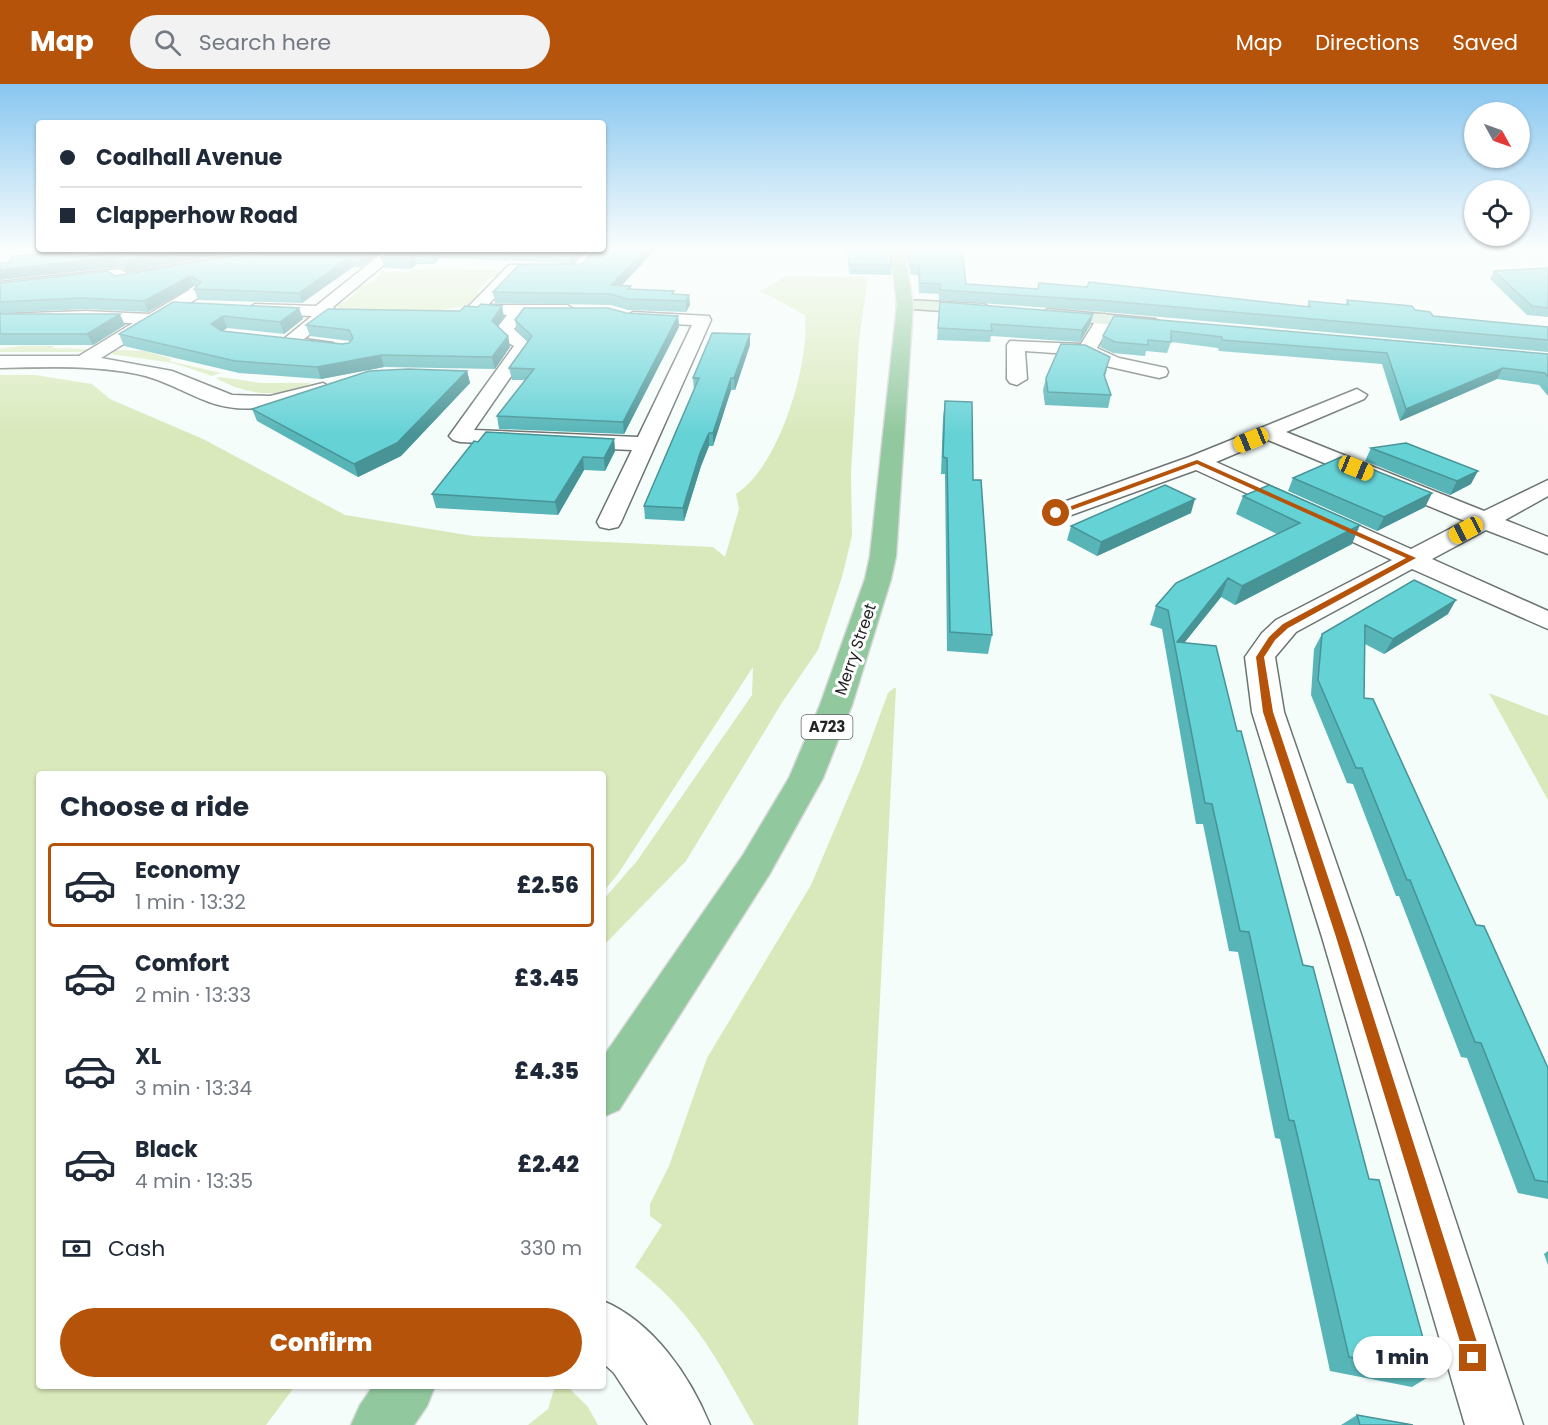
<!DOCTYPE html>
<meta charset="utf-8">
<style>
:root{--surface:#fff;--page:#f2f2f3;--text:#1f2937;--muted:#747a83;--line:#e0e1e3;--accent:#b45309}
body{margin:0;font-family:Poppins,sans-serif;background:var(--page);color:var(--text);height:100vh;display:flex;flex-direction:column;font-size:22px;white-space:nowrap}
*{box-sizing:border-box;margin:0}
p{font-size:20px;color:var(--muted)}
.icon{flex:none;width:33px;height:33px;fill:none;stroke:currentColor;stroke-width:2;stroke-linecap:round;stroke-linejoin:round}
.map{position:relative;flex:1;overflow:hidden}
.sheet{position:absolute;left:36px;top:687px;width:570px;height:618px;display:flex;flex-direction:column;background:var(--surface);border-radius:6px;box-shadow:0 2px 4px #0004}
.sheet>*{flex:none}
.hud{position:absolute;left:36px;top:36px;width:570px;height:132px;border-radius:6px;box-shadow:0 2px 4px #0004;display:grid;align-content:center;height:132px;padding:0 24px;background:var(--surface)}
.needle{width:39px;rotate:130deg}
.tools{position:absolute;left:1464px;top:18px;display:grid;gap:12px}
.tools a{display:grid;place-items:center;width:66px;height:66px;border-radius:50%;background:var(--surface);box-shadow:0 2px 4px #0004;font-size:30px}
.end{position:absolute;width:27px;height:27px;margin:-14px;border:8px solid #b45309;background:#fff;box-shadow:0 0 0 3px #fff}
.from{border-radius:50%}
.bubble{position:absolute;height:42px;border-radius:21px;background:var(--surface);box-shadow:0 2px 4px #0004;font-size:20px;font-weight:800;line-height:42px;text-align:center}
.car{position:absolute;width:18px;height:36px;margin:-18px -9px;border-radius:8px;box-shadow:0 0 4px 2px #0007;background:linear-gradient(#f5c518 24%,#345 0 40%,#f5c518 0 76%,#345 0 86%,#f5c518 0)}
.hud b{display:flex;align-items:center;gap:21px;height:57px;font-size:22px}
.hud b+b{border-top:2px solid var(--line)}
.hud i{width:15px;height:15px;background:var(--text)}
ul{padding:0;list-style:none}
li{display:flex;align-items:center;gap:18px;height:84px;margin:0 12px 9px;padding:0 12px;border:3px solid transparent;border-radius:6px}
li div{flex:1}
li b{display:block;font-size:22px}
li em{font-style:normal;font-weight:800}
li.on{border-color:var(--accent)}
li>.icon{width:54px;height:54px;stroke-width:1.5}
h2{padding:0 24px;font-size:27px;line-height:72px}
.pay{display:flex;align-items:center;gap:15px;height:66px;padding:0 24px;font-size:22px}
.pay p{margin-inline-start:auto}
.cta{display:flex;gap:12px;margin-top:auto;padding:12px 24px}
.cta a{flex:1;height:69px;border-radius:36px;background:var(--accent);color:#fff;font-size:24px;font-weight:800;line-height:69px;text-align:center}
header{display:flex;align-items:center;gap:36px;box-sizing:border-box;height:84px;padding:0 30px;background:var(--accent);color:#fff}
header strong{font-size:28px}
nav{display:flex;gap:33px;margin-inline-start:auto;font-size:21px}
.search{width:420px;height:54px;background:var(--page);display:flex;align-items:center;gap:15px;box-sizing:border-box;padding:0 21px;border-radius:33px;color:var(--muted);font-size:22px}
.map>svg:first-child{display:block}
.green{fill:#d9e9bb}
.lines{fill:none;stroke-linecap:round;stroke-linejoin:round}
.minor-casing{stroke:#6c7471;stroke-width:3}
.secondary-casing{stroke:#6c7471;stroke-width:3}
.primary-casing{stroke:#d7d8d8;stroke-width:3}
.minor{fill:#fff;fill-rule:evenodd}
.secondary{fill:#c9e3ce;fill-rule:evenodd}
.primary{fill:#92c89e;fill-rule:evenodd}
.wall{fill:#57b5b8}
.shaded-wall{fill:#479396}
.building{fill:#65d2d6;stroke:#479396;stroke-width:1.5}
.route{fill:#b45309}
.labels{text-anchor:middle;stroke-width:6;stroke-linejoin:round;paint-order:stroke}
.shield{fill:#fff;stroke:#656766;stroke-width:1.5}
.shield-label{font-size:15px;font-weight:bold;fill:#232625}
.street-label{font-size:16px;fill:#232625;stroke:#fff}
</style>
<header>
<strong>Map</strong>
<div class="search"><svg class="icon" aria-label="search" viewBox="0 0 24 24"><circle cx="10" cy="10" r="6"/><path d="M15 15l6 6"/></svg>Search here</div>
<nav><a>Map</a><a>Directions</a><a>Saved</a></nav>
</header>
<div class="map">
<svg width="1548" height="1341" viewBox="0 0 1548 1341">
<rect width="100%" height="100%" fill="#f5fdfa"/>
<path class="green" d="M443 184 506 186 501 191 490 194 477 208 482 211 472 221 429 228 337 226 339 224 333 221 345 218 357 208 353 205 370 199 381 190 379 187 408 188 412 185Z
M787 192 868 193 859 258 851 388 852 452 842 493 818 566 783 617 686 777 603 862V816L637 777 752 611 753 583 618 790 603 808V690H39V1302H295L266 1341H0V291H35L92 300 110 315 203 355 345 431 473 452 713 463 725 473 739 425 736 410C779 383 810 280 805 231L760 207Z
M21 262H54L52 264 91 265 84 268H0V265Z
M117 266 145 267 172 275 169 277 221 289 212 292 173 279 111 270Z
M220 293 261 299H311C278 315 246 311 216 294Z
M894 604H896L858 1341H754C717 1276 696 1231 635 1183L662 1141 650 1132V1120L669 1082 707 974 811 801 861 683 888 609Z
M1489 609 1548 632V716Z
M555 1302H567L588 1323 598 1341H528L548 1325Z"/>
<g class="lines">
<g class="minor-casing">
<path id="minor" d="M603 164 604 165 602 168 582 189H518L488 221H567L575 226 567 231 525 232 514 245 532 262 474 346 638 353 692 241 633 238 625 233 633 228 709 232 711 236 621 438 618 443 609 445 600 443 597 438 632 366 460 358 453 356 449 352 514 262 501 255 496 245 507 231 469 228 467 225 469 222 509 181H573L589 165Z
M271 165H303L296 169 204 185 211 196 201 212 101 274 172 287 232 311 270 312 323 299 333 305 330 309C291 319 249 333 209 318 184 309 163 295 137 290 91 281 46 283 0 284V272H79L133 239H9L3 238 1 234 3 230 86 227 149 230 189 206 195 196 191 187 119 200 112 195 0 208V198L120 185 127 189Z
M387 165H403L333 223 336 227 334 231 304 255 333 259 336 263 333 267 289 263 280 258 312 232 255 230 247 225 255 220 316 222Z
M1105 230 1113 235 1097 264 1119 274 1166 284 1168 288 1166 292 1159 294 1106 282 1083 271 1025 267 1027 295 1017 301 1010 299 1007 295V261L1010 257 1081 260 1099 231Z
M1357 305 1367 311 1364 315 1286 348 1484 427 1548 396V412L1505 436 1548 453V470L1486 446 1432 475 1548 527V545L1412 485 1296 548 1275 573 1284 628 1362 853 1523 1341H1465L1322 853 1252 628 1245 573 1262 549 1276 536 1392 476 1196 386 1063 434 1055 436 1047 434 1043 429 1047 424 1189 373ZM1268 356 1465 437 1411 465 1216 378Z
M603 1217C653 1238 690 1292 710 1341H648L614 1289 603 1279Z"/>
</g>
<g class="secondary-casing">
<path id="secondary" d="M905 216 984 220 992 225 984 230 899 224 897 221Z
M1048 225 1155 235 1164 240 1155 245 1042 234 1040 230Z"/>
</g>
<g class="primary-casing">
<path id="primary" d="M890 164H904L913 221 896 472 891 495 852 621 823 694 769 791 619 1026 603 1033V973L743 771 789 694 820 621 865 495 870 472 897 221Z
M373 1302H435L427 1322 414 1341H351L360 1321Z"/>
</g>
<use href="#minor" class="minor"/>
<use href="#secondary" class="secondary"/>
<use href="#primary" class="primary"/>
</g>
<path class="wall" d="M603 164H656L653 168 622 201 631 202V205L674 210 689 211 690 221 686 228 628 226 611 221 495 219 493 208 582 180Z
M847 164H890L892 181 891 191 849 190Z
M904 164H962L966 200 1038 205 1307 223 1309 217 1345 221 1347 216 1415 226 1433 232 1548 243V268L1105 228 939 216V210L919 209 918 191H911Z
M155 165H257L127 187 120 183 8 179 71 168 73 173Z
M384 165 361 183H353L302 219 198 216 194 205 196 203 194 202 148 228 86 225 1 229 125 241 93 261H0V199L115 192Z
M392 165H586L572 179 440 174 434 180H417L411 185 384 184 381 174Z
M1548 184V233L1527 231 1490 195 1494 187Z
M173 218 299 224 303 235 284 250 227 244 223 247 342 260 349 259 350 257 310 252 306 241 504 233 498 242 508 252 510 263 495 285 384 283 321 295 239 289 124 262 119 250Z
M940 218 1093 230 1090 241 1080 258 991 252 990 258 937 256Z
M626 229 678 232 679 243 624 350 499 345 497 332 525 296H512L509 284 528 258 517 247 515 236Z
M1114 232 1548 270V312L1539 301 1497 295 1400 337 1382 280 1219 267 1218 264 1171 258 1167 269 1146 267 1145 272 1113 269 1100 263 1103 252Z
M750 261 735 306H731L713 362H709L701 382 684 437 645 435 644 422 694 306 693 294Z
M1107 285 1105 293 1111 311 1108 324 1045 321 1043 306 1046 294Z
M467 287 470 299 401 372 358 393 257 337 252 325Z
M945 317 973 396 992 551 988 570 947 567 945 390H941L943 333Z
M614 355 615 367 605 387 584 386 558 431 436 424 432 410Z
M1371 364 1471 400 1450 411 1365 377Z
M1293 394 1432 409 1425 423 1377 447 1288 407Z
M1243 412 1352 460 1235 521 1221 513 1185 558 1237 647 1303 881 1369 1095 1433 1290 1412 1303 1330 1287 1280 1055 1275 1054 1238 868 1229 867 1203 740H1196L1162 545 1150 541 1156 522 1277 450 1236 430Z
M1191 429 1097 472 1067 456 1071 442Z
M1414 496 1448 530 1384 570 1365 560 1364 614 1548 984V1115L1518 1109 1467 974 1461 973 1399 812H1396L1353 700 1347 699 1311 611 1314 565 1322 550Z
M1548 1167V1181L1544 1170Z
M1357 1331 1413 1341H1341Z"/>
<path class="shaded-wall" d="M647 164H656L653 168 612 212 611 201Z
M195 165H257L127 187 123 177Z
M369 165H384L361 183 358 173Z
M438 165 440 174 434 180 432 170Z
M575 165H586L572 179 571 169Z
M71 168 75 177 115 173 120 183 0 196V186L68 173Z
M414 170 417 180 411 185 409 175Z
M350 173 353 183 302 219 299 209Z
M190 192 194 202 148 228 144 217Z
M689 211 690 221 686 228V217Z
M502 222 504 233 494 248 492 237Z
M299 224 303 235 284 250 280 238Z
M120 230 125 241 93 261 87 250Z
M1093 230 1090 241 1080 258 1082 246Z
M223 232 227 244 216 252 211 240Z
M678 232 679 243 624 350 623 338Z
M750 250V261L735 306 734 294Z
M508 252 510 263 495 285 492 273Z
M381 271 384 283 321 295 317 283Z
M1503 284 1497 295 1400 337 1406 325Z
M467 287 470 299 401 372 358 393 354 380Z
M731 294V306L713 362V349Z
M709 349V362L701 382 684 437 683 424 700 369Z
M614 355 615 367 605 387 604 374Z
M583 373 584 386 558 431 555 418Z
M1478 387 1471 400 1450 411 1457 397Z
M1432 409 1425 423 1377 447 1384 433Z
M1195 415 1191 429 1097 472 1101 458Z
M1360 441 1352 460 1235 521 1242 502Z
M1228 494 1221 513 1176 569 1177 558Z
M1456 516 1448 530 1384 570 1393 555Z"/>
<path class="building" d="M603 164H647L611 201 631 202 628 205 674 207 672 210 689 211 686 217 627 215 610 210 493 208 519 181 582 180 597 165H603Z
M848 164H890L892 181 849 180Z
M907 164H962L966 200 1038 205 1039 199 1087 203 1089 198 1310 223 1309 217 1349 221 1347 216 1412 222 1415 226 1430 228 1433 232 1548 243V256L1108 217 940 206 941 200 920 199 919 181H911Z
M155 165H195L123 177 115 173 0 186V179H8L13 172 71 168 68 173H77Z
M273 165H369L358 173H350L299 209 194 205 201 198 190 192 144 217 81 214 0 218V199L107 187 115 192Z
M392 165H438L432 170H414L409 175 381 174Z
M452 165H575L571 169Z
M1548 184V224L1532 222 1494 187Z
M173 218 299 224 280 238 223 232 211 240 222 247 342 260 349 259 353 254 349 246 306 241 328 225 460 227 465 222 478 223 481 220 502 222 492 237 508 252 492 273 381 271 317 283 235 277 119 250Z
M940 218 1093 230 1082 246 991 240 992 247 938 244Z
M524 224H608L626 229 678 232 623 338 497 332 534 285 509 284 532 252 515 236Z
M0 229 3 230H120L87 250H0Z
M1114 232 1548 270V293L1545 289 1503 284 1406 325 1387 269 1222 256V253L1171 247V258L1148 256V261L1115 258 1103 252Z
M712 249 750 250 734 294H731L713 349H709L700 369 683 424 644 422 699 294H693Z
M1061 260 1085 261 1110 273 1104 291 1111 311 1048 308 1046 294Z
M408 285 467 287 397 359 354 380 252 325 369 287Z
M945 317 972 318 973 396H981L992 551 950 548 947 374 943 373Z
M486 348 614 355 604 374 583 373 555 418 432 410 474 357 478 358Z
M1406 359 1478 387 1457 397 1371 364Z
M1341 373 1432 409 1384 433 1293 394Z
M1165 401 1195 415 1101 458 1071 442Z
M1269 401 1360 441 1242 502 1228 494 1177 558 1216 562 1237 647H1241L1303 881 1313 883 1369 1095 1379 1096 1433 1290 1349 1273 1294 1037 1289 1036 1249 848 1240 847 1212 720 1205 719 1168 526 1156 522 1176 499 1300 439 1243 412Z
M1414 496 1456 516 1393 555 1365 541 1364 614 1373 615 1476 841 1484 842 1548 984V1098L1535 1096 1481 959 1475 958 1410 796H1407L1362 684H1356L1318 596 1322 550Z
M1357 1331 1413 1341H1360Z"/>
<linearGradient id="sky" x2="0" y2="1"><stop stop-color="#88c6ef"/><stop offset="0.47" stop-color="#fafefd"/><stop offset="1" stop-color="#fafefd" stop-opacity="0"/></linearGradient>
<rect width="1548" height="351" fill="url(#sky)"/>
<path class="route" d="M1197 376 1416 474 1288 544 1275 556 1264 573 1273 628 1348 853 1482 1274 1479 1280 1473 1283 1468 1280 1465 1274 1336 853 1263 628 1256 573 1269 553 1283 540 1406 474 1197 380 1058 431 1052 429Z"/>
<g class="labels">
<rect class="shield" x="801.5" y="631" width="51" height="24" rx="4.5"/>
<g class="shield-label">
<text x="827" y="648">A723</text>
</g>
<g class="street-label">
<text transform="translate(855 565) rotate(-71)" y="6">Merry Street</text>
</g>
</g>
</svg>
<div class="tools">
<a><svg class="needle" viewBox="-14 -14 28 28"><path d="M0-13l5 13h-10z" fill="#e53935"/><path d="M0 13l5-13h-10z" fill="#747a83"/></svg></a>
<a><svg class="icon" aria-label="locate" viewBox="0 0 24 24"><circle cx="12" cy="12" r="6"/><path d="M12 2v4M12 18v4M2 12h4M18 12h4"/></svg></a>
</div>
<i class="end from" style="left:1056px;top:429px"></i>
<i class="end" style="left:1473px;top:1274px"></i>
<div class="bubble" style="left:1353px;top:1252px;width:99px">1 min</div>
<i class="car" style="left:1251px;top:356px;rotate:248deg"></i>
<i class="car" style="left:1356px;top:384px;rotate:112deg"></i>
<i class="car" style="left:1466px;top:446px;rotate:242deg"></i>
<div class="hud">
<b><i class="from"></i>Coalhall Avenue</b>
<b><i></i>Clapperhow Road</b>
</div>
<section class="sheet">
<h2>Choose a ride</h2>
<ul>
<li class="on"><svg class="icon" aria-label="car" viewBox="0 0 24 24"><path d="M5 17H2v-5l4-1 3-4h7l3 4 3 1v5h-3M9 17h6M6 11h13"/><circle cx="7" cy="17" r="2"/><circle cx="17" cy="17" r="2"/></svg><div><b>Economy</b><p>1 min · 13:32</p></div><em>£2.56</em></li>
<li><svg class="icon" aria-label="car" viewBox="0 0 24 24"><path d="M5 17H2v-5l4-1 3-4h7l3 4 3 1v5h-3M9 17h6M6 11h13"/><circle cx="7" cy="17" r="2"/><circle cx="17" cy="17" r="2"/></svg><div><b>Comfort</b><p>2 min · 13:33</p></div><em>£3.45</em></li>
<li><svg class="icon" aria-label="car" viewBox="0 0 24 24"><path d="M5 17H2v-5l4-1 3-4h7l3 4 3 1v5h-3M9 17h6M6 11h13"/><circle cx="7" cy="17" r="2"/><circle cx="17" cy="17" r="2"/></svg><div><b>XL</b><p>3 min · 13:34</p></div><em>£4.35</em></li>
<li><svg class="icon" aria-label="car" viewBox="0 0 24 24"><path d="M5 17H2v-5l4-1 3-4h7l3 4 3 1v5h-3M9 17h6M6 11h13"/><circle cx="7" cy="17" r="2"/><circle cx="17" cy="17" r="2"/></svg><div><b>Black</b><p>4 min · 13:35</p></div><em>£2.42</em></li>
</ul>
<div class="pay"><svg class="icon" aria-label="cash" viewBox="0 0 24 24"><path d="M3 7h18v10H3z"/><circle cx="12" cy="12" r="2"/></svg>Cash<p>330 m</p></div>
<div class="cta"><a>Confirm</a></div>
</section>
</div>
